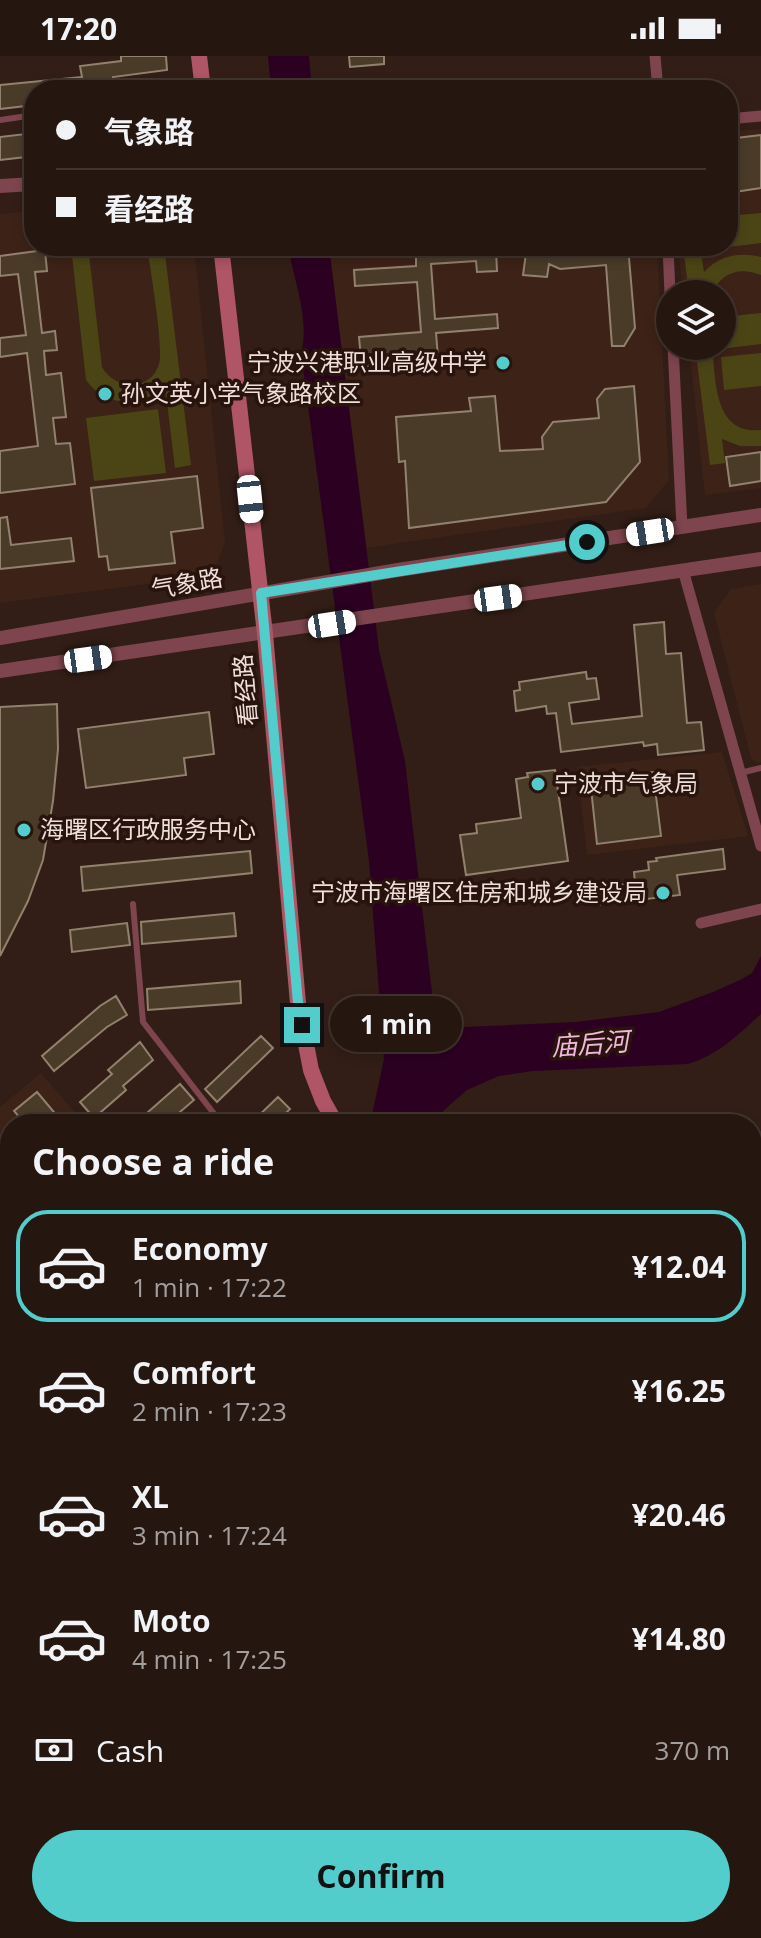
<!DOCTYPE html>
<meta charset="utf-8">
<style>
:root{--surface:#261610;--page:#32231e;--text:#f1f3f6;--muted:#a49f9f;--line:#423530;--accent:#52cdcb}
body{margin:0;font-family:"Open Sans","Noto Sans SC",sans-serif;background:var(--page);color:var(--text);height:100vh;display:flex;flex-direction:column;font-size:30px;white-space:nowrap}
*{box-sizing:border-box;margin:0}
p{font-size:26px;color:var(--muted)}
.icon{flex:none;width:44px;height:44px;fill:none;stroke:currentColor;stroke-width:2;stroke-linecap:round;stroke-linejoin:round}
.map{position:relative;flex:1;overflow:hidden}
.side{position:absolute;left:0px;top:1058px;width:762px;height:824px;display:flex;flex-direction:column;background:var(--surface);border-radius:32px 32px 0 0;box-shadow:0 4px 12px #0003,0 0 0 2px var(--line)}
.side>*{flex:none}
.hud{position:absolute;left:24px;top:24px;width:714px;height:176px;border-radius:32px;box-shadow:0 4px 12px #0003,0 0 0 2px var(--line);display:grid;align-content:center;height:176px;padding:0 32px;background:var(--surface)}
.buttons{position:absolute;left:656px;top:224px;display:grid;gap:16px}
.buttons a{display:grid;place-items:center;width:80px;height:80px;border-radius:50%;background:var(--surface);box-shadow:0 4px 12px #0003,0 0 0 2px var(--line);font-size:40px}
.end{position:absolute;width:36px;height:36px;margin:-18px;border:10px solid #52cdcb;background:#111;box-shadow:0 0 0 4px #111}
.from{border-radius:50%}
.bubble{position:absolute;height:56px;border-radius:28px;background:var(--surface);box-shadow:0 4px 12px #0003,0 0 0 2px var(--line);font-size:26px;font-weight:700;line-height:56px;text-align:center}
.car{position:absolute;width:24px;height:48px;margin:-24px -12px;border-radius:10px;box-shadow:0 0 6px 2px #0007;background:linear-gradient(#fff 24%,#345 0 40%,#fff 0 76%,#345 0 86%,#fff 0)}
.hud b{display:flex;align-items:center;gap:28px;height:76px;font-size:30px}
.hud b+b{border-top:2px solid var(--line)}
.hud i{width:20px;height:20px;background:var(--text)}
ul{padding:0;list-style:none}
li{display:flex;align-items:center;gap:24px;height:112px;margin:0 16px 12px;padding:0 16px;border:4px solid transparent;border-radius:32px}
li div{flex:1}
li b{display:block;font-size:30px}
li em{font-style:normal;font-weight:700}
li.current{border-color:var(--accent)}
li>.icon{width:72px;height:72px;stroke-width:1.5}
h2{padding:0 32px;font-size:36px;line-height:96px}
.pay{display:flex;align-items:center;gap:20px;height:88px;padding:0 32px;font-size:30px}
.pay p{margin-inline-start:auto}
.primary-button{display:flex;gap:16px;margin-top:auto;padding:16px 32px}
.primary-button a{flex:1;height:92px;border-radius:48px;background:var(--accent);color:#111;font-size:32px;font-weight:700;line-height:92px;text-align:center}
.status{display:flex;justify-content:space-between;align-items:center;height:56px;padding:0 40px;background:var(--surface);direction:ltr}
.status svg{height:22px;fill:currentColor}
.map>svg:first-child{display:block}
.built{fill:#3d2217}
.green{fill:#4b4516}
.water{fill:#2c0021}
.building{fill:#4a3b29;stroke:#92816d;stroke-width:2}
.lines{fill:none;stroke-linecap:round;stroke-linejoin:round}
.trunk-tunnel{stroke:#4e3b33;stroke-width:18;stroke-dasharray:18 9;stroke-linecap:butt}
.service{stroke:#7e454e;stroke-width:6}
.minor{stroke:#7e454e;stroke-width:11}
.tertiary{stroke:#7e454e;stroke-width:14}
.secondary{stroke:#af5565;stroke-width:16}
.primary{stroke:#d66177;stroke-width:18}
.trunk{stroke:#e8667f;stroke-width:18}
.route{stroke:#52cdcb;stroke-width:10}
.poi-dot{fill:#52cdcb;stroke:#28140d;stroke-width:3}
.labels{text-anchor:middle;stroke-width:7;stroke-linejoin:round;paint-order:stroke}
.poi-label{font-size:24px;fill:#eedfda;stroke:#28140d;text-anchor:start}
.street-label{font-size:24px;fill:#eedfda;stroke:#28140d}
.water-label{font-size:26px;font-style:italic;fill:#f3b6de;stroke:#28140d}
</style>
<div class="status"><b>17:20</b><svg viewBox="0 0 49 12"><path d="M0 12V9h3v3zM5 12V6h3v6zM10 12V3h3v9zM15 12V0h3v12zM26 1h20v11H26zM47 4h2v5h-2z"/></svg></div>
<div class="map">
<svg width="761" height="1882" viewBox="0 0 761 1882">
<rect width="100%" height="100%" fill="#321e16"/>
<path class="built" d="M761 73V432L705 439 689 290H722V238H683L678 190H728V76Z
M34 155V190H194L225 487 216 509 201 521 0 547V158Z
M328 190H657L669 424 646 452 365 492Z
M761 528V706L758 707 751 702 714 557 731 533Z
M722 696 748 780 587 799 577 711Z
M41 1017 85 1068H10V1087L0 1076V1051Z"/>
<path class="green" d="M761 157V187L704 194V190H728V160Z
M71 190H88L102 311C114 334 151 336 159 308 164 292 150 212 147 190H164L191 409 175 412 165 330C142 352 105 351 86 324Z
M683 190H700L704 216C720 199 739 196 761 201V219C739 210 721 217 711 238H689Z
M761 257V288L720 293 719 290H722V261Z
M695 290H712C716 323 713 379 761 374V390H740L722 383 725 407 710 409Z
M761 297V330L724 334 721 301Z
M158 353 166 417 94 425 86 362Z
M0 1087 10 1098V1152L0 1141Z"/>
<path class="water" d="M268 0H309L312 34H271Z
M288 190H329L379 594 405 705 433 945C438 958 451 968 464 971L575 966 659 956 713 936 740 924 752 917 761 900V958C738 979 718 999 688 1008L533 1015 499 1020 467 1034 444 1054 437 1068H370L384 1003 369 805 301 298C310 262 294 226 288 190Z
M10 1503V1564L0 1567V1507Z"/>
<path class="building" d="M121 0H166L167 14 113 21 114 31 84 34H34V49L0 53V29L82 21 80 10 121 5Z
M349 0H384V8L350 11Z
M34 77V100L0 104V81Z
M761 79V132L728 137V83Z
M527 190H628L635 272 624 290H612L606 209 560 213 549 208 547 221 523 219Z
M496 193 497 215 477 216 476 205 431 208 435 263 497 258 498 272 436 277 439 313 368 318 367 302 361 303 359 281 421 276 417 226 355 230 354 214 416 210V199Z
M45 194 47 215 35 216 42 277 55 275 57 294 44 295 46 319 61 317 66 361 53 362 56 388 70 387 75 428 0 437V395L38 390 27 297 0 301V282L26 279 18 218 0 220V200Z
M634 330 640 406 606 446 409 472 405 405 399 406 396 361 471 355 469 342 495 340 500 395 543 393 542 381 553 366 599 362 597 343 605 333Z
M761 396V425L730 430 726 401Z
M197 420 203 472 171 476 175 507 109 514 107 500 99 501 91 432Z
M7 461 11 489 71 482 74 505 0 513V462Z
M664 566 666 598 681 597 687 667 701 666 704 694 658 699 657 688 644 690 643 686 561 696 556 657 547 658 546 650 516 655 514 635 520 634 519 626 586 616 587 623 596 622 599 643 569 647 572 668 642 660 634 569Z
M57 648 58 693 53 745 43 804 28 845 0 900V651Z
M209 656 214 698 184 702 186 719 86 732 78 673Z
M555 714 568 805 466 819 460 779 477 777 476 768 521 762 516 723 528 721 527 717Z
M653 716 661 780 597 788 590 723Z
M723 793 725 813 677 819 680 839 597 849 594 832 635 827 634 816 649 814 648 806 657 805 656 802Z
M250 795 252 817 83 835 81 811Z
M234 857 236 880 142 888 141 866Z
M127 867 130 889 72 896 70 874Z
M240 925 241 947 148 954 147 933Z
M116 940 127 959 107 971 54 1015 42 1000 100 950Z
M261 980 273 992 217 1046 205 1033Z
M140 986 153 1004 123 1030 126 1034 94 1062 80 1046 112 1018 108 1014Z
M180 1028 194 1044 166 1068H142L151 1059 148 1056Z
M37 1036 64 1068H25L14 1055Z
M278 1041 290 1053 275 1068H250Z"/>
<g class="lines">
<path class="trunk-tunnel" d="M0 1575 10 1572
M0 1607 10 1605"/>
<path class="service" d="M132 34 167 28
M0 64 34 59
M740 717 761 712
M133 848 143 966 222 1068
M307 1068 328 1054
M752 1354 761 1352
M0 1399 10 1411
M0 1470 10 1465
M752 1586 761 1585
M752 1646 761 1644
M0 1704 10 1702
M0 1768 10 1765
M752 1785 761 1784
M167 1872 171 1882
M613 1872V1882
M198 1882 237 1872
M739 1882V1872"/>
<path class="minor" d="M655 0 658 34
M728 63 761 60
M668 190 670 238
M673 290 682 471
M683 514 761 790
M701 867 761 853
M752 1707 761 1706"/>
<path class="tertiary" d="M0 130 34 128
M0 582 398 514 761 459
M0 615 761 503"/>
<path class="secondary" d="M199 0 203 34
M221 190 265 578 298 947 311 1014 323 1045 336 1068"/>
<path class="primary" d="M752 1156 761 1154
M0 1180 10 1191
M0 1208 10 1220
M752 1265 761 1264
M0 1596 10 1593
M0 1625 10 1623
M504 1872 507 1882
M527 1872 530 1882"/>
<path class="trunk" d="M752 1179 761 1178
M752 1200 761 1198
M752 1223 761 1221
M752 1242 761 1240"/>
</g>
<g class="lines">
<path class="route" d="M302 969 298 947 261 537 587 486"/>
</g>
<g class="poi-dot">
<circle cx="503" cy="307" r="8"/>
<circle cx="105" cy="338" r="8"/>
<circle cx="538" cy="728" r="8"/>
<circle cx="24" cy="774" r="8"/>
<circle cx="663" cy="837" r="8"/>
</g>
<g class="labels">
<g class="poi-label">
<text x="487" y="315" text-anchor="end">宁波兴港职业高级中学</text>
<text x="121" y="346">孙文英小学气象路校区</text>
<text x="554" y="736">宁波市气象局</text>
<text x="40" y="782">海曙区行政服务中心</text>
<text x="647" y="845" text-anchor="end">宁波市海曙区住房和城乡建设局</text>
</g>
<g class="street-label">
<text transform="translate(187 528) rotate(-10)" y="8">气象路</text>
<text transform="translate(246 634) rotate(-95)" y="8">看经路</text>
</g>
<g class="water-label">
<text transform="translate(590 988) rotate(-4)" y="9">庙后河</text>
</g>
</g>
</svg>
<div class="buttons">
<a><svg class="icon" aria-label="layers" viewBox="0 0 24 24"><path d="M12 4l9 5-9 5-9-5zM3 14l9 5 9-5"/></svg></a>
</div>
<i class="end from" style="left:587px;top:486px"></i>
<i class="end" style="left:302px;top:969px"></i>
<div class="bubble" style="left:330px;top:940px;width:132px">1 min</div>
<i class="car" style="left:250px;top:443px;rotate:174deg"></i>
<i class="car" style="left:650px;top:476px;rotate:261deg"></i>
<i class="car" style="left:498px;top:542px;rotate:82deg"></i>
<i class="car" style="left:332px;top:568px;rotate:81deg"></i>
<i class="car" style="left:88px;top:603px;rotate:82deg"></i>
<div class="hud">
<b><i class="from"></i>气象路</b>
<b><i></i>看经路</b>
</div>
<section class="side">
<h2>Choose a ride</h2>
<ul>
<li class="current"><svg class="icon" aria-label="car" viewBox="0 0 24 24"><path d="M5 17H2v-5l4-1 3-4h7l3 4 3 1v5h-3M9 17h6M6 11h13"/><circle cx="7" cy="17" r="2"/><circle cx="17" cy="17" r="2"/></svg><div><b>Economy</b><p>1 min · 17:22</p></div><em>¥12.04</em></li>
<li><svg class="icon" aria-label="car" viewBox="0 0 24 24"><path d="M5 17H2v-5l4-1 3-4h7l3 4 3 1v5h-3M9 17h6M6 11h13"/><circle cx="7" cy="17" r="2"/><circle cx="17" cy="17" r="2"/></svg><div><b>Comfort</b><p>2 min · 17:23</p></div><em>¥16.25</em></li>
<li><svg class="icon" aria-label="car" viewBox="0 0 24 24"><path d="M5 17H2v-5l4-1 3-4h7l3 4 3 1v5h-3M9 17h6M6 11h13"/><circle cx="7" cy="17" r="2"/><circle cx="17" cy="17" r="2"/></svg><div><b>XL</b><p>3 min · 17:24</p></div><em>¥20.46</em></li>
<li><svg class="icon" aria-label="car" viewBox="0 0 24 24"><path d="M5 17H2v-5l4-1 3-4h7l3 4 3 1v5h-3M9 17h6M6 11h13"/><circle cx="7" cy="17" r="2"/><circle cx="17" cy="17" r="2"/></svg><div><b>Moto</b><p>4 min · 17:25</p></div><em>¥14.80</em></li>
</ul>
<div class="pay"><svg class="icon" aria-label="cash" viewBox="0 0 24 24"><path d="M3 7h18v10H3z"/><circle cx="12" cy="12" r="2"/></svg>Cash<p>370 m</p></div>
<div class="primary-button"><a>Confirm</a></div>
</section>
</div>
